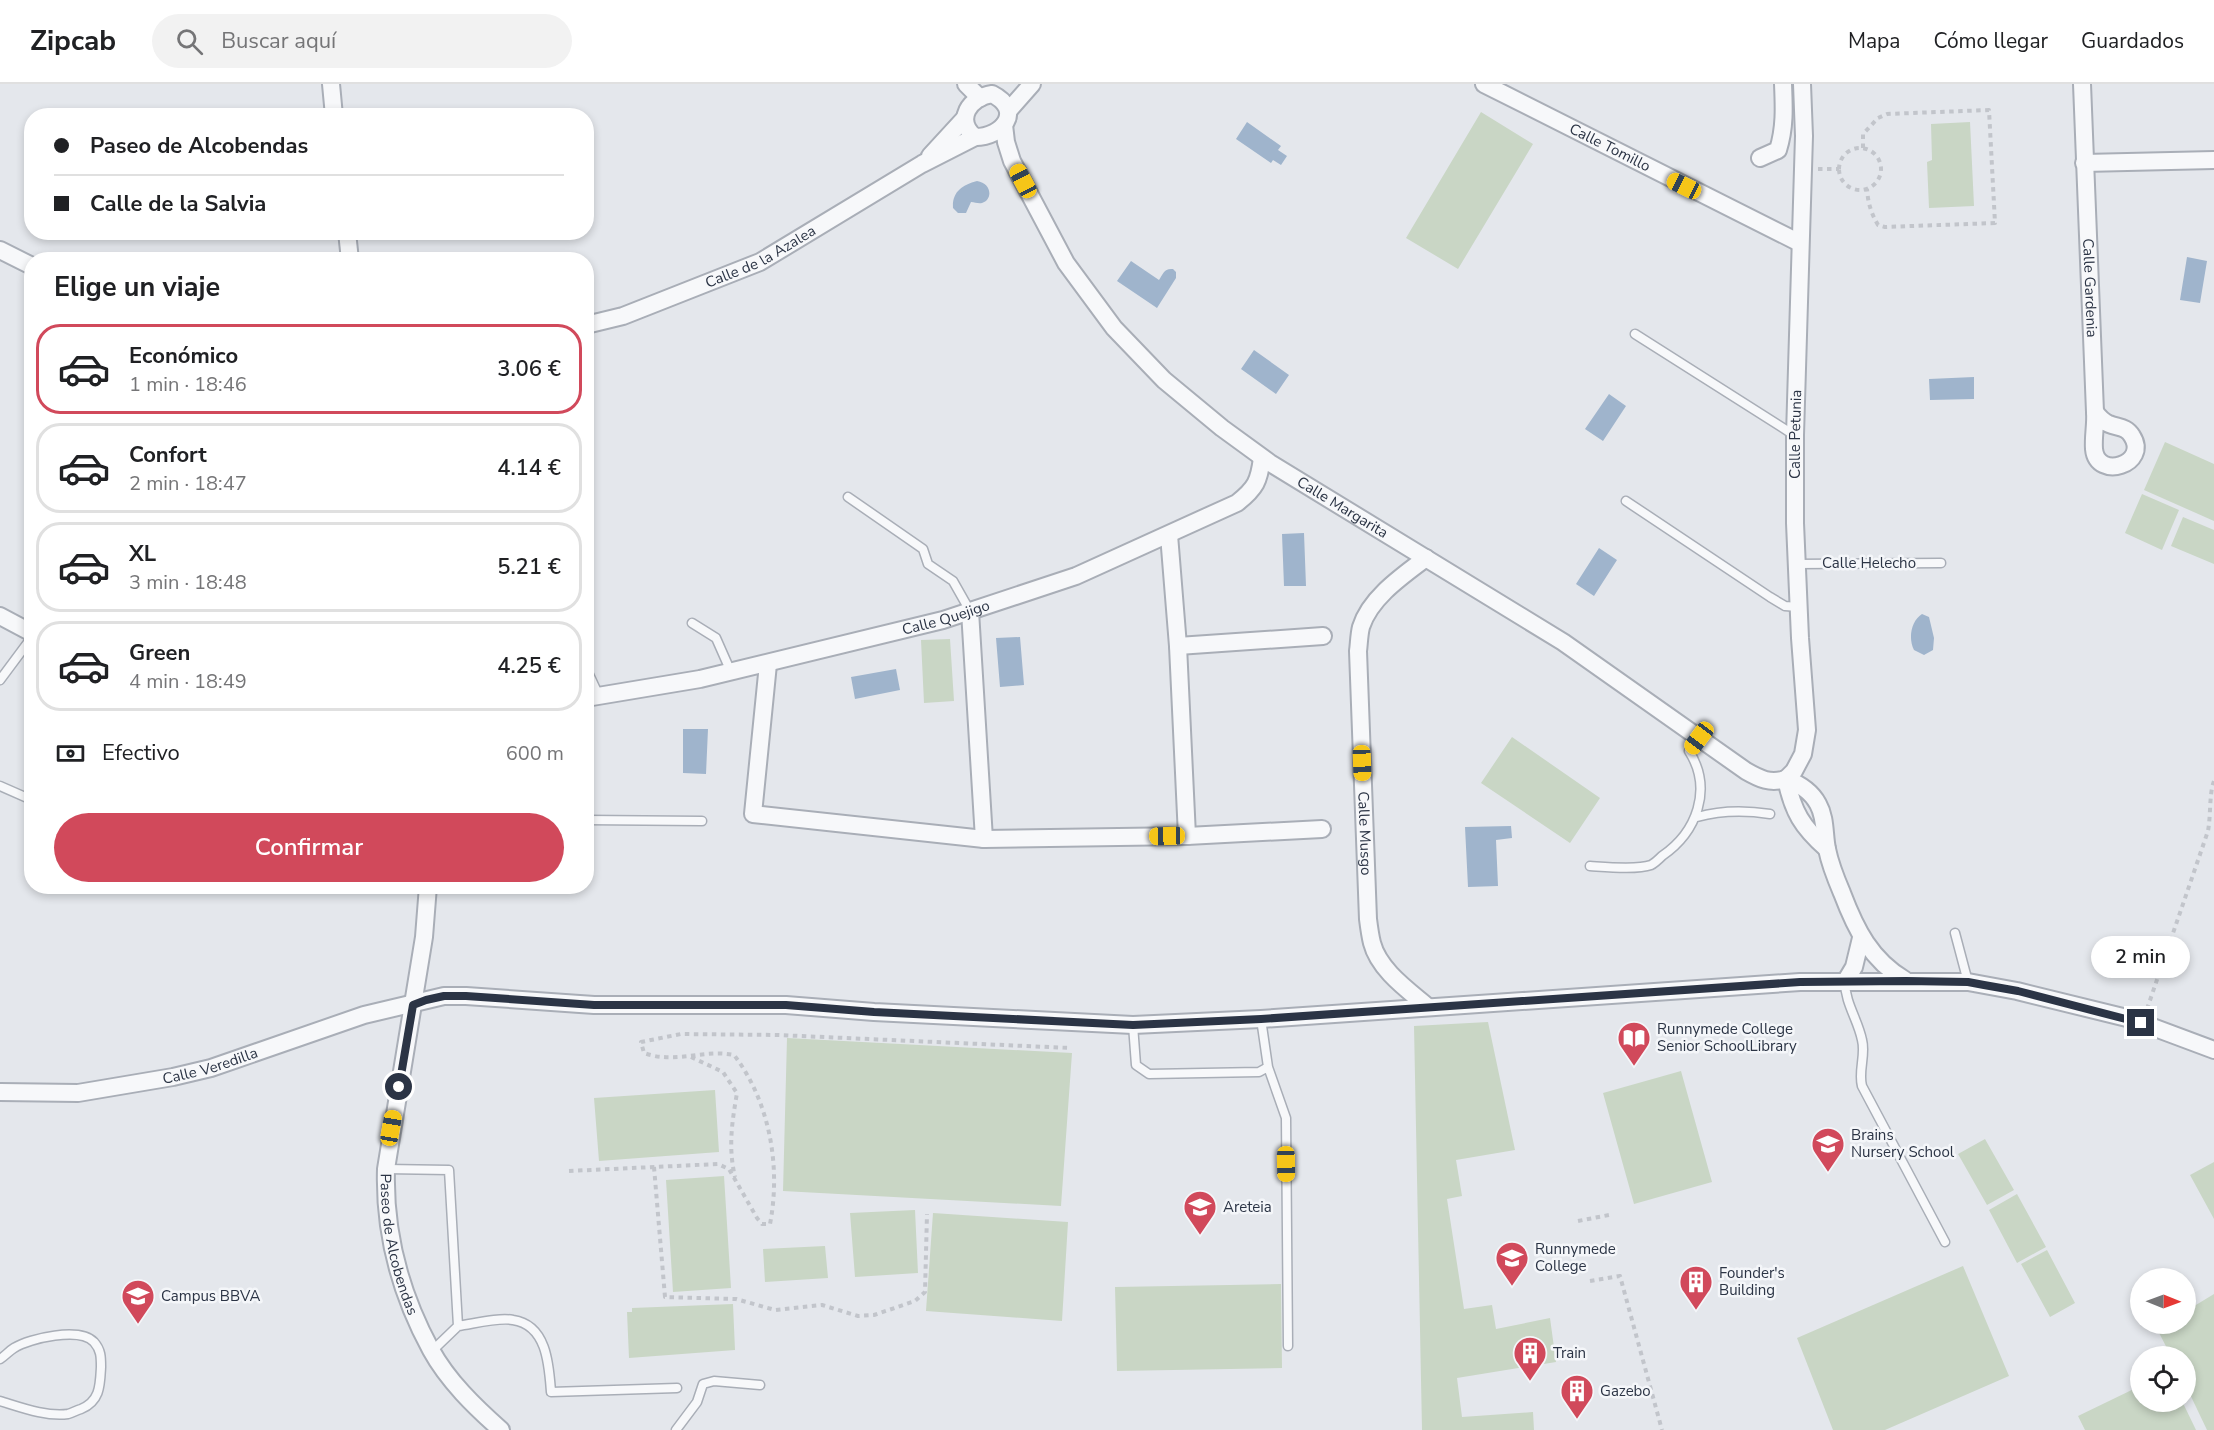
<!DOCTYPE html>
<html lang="es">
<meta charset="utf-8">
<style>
:root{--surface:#fff;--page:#f2f2f2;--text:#202124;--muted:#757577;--line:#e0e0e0;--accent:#d1495b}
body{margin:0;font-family:"Nunito Sans",sans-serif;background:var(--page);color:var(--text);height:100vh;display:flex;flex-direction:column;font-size:22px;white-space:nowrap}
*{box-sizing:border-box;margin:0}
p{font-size:20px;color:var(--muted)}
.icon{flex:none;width:33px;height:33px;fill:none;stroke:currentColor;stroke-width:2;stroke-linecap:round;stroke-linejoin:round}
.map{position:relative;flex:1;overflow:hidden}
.drawer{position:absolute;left:24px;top:168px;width:570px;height:642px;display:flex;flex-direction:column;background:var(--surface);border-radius:24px;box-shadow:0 3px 9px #0003}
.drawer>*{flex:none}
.guide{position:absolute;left:24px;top:24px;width:570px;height:132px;border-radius:24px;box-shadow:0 3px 9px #0003;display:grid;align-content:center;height:132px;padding:0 30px;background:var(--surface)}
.needle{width:39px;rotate:91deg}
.buttons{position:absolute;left:2130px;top:1184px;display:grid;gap:12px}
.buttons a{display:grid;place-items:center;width:66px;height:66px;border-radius:50%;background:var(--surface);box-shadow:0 3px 9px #0003;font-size:30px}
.end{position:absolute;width:27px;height:27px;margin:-14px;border:8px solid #2b3445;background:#fff;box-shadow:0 0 0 3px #fff}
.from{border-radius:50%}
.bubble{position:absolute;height:42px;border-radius:21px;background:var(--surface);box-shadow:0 3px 9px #0003;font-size:20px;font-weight:600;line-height:42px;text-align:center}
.car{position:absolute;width:18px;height:36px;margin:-18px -9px;border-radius:8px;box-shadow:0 0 4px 2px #0007;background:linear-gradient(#f5c518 24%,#345 0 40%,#f5c518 0 76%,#345 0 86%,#f5c518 0)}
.guide b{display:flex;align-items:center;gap:21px;height:57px;font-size:22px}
.guide b+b{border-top:2px solid var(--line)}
.guide i{width:15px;height:15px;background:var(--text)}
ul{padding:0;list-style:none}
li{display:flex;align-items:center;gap:18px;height:90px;margin:0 12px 9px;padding:0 18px;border:3px solid var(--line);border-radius:24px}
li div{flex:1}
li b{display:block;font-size:22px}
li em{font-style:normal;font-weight:600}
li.selected{border-color:var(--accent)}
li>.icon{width:54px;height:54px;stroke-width:1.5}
h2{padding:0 30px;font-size:27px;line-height:72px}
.pay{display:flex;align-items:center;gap:15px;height:66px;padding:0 30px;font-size:22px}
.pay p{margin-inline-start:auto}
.cta{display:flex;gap:12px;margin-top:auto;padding:12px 30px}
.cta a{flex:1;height:69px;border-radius:36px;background:var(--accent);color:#fff;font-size:24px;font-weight:600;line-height:69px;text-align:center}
header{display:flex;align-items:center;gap:36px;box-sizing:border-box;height:84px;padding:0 30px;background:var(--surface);border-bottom:2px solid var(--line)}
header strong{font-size:28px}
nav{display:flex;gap:33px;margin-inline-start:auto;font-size:21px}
.search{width:420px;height:54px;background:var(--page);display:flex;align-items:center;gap:15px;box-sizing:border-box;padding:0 21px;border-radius:33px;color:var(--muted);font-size:22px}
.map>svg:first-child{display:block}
.green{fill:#c9d6c5}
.water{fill:#9fb4cc}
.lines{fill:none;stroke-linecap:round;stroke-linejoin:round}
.service-casing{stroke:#a9aeb7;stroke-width:11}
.minor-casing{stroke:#a9aeb7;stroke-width:20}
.path{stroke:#c2c5cb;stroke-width:4;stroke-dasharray:4.5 4.5;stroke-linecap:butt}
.service{stroke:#f7f8fa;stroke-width:8}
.minor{stroke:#f7f8fa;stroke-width:16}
.route{stroke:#2b3445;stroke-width:8}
.labels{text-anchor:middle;stroke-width:5;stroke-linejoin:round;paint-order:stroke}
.street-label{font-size:15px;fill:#2b3445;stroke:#f4f6f9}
.poi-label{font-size:15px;fill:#2b3445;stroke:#f4f6f9;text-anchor:start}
</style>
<header>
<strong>Zipcab</strong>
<div class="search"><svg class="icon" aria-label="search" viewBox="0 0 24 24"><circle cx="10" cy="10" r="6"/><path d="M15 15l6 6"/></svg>Buscar aquí</div>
<nav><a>Mapa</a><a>Cómo llegar</a><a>Guardados</a></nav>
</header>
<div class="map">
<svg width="2214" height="1346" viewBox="0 0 2214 1346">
<rect width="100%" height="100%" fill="#e4e7ec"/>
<path class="green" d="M1481 28 1533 60 1458 185 1406 154Z
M1970 38 1974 122 1929 124 1927 78 1932 76 1931 40Z
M2165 358 2214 380V437L2144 406Z
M2142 410 2179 426 2162 466 2125 449Z
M2183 433 2214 446V480L2171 462Z
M950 555 954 617 924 619 921 556Z
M1512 653 1600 714 1570 759 1481 699Z
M1488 938 1515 1066 1456 1076 1462 1112 1447 1115 1464 1225 1492 1221 1496 1245 1550 1234 1556 1278 1457 1294 1462 1333 1533 1328 1534 1346H1422L1414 942Z
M787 954 1072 969 1061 1122 783 1107Z
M1681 987 1712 1098 1634 1120 1603 1009Z
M715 1006 719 1068 599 1077 594 1014Z
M1985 1055 2014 1106 1987 1121 1958 1070Z
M2214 1078V1135L2190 1091Z
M724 1092 731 1204 673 1208 666 1096Z
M2017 1110 2046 1163 2017 1179 1989 1126Z
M915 1126 918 1189 855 1193 850 1129Z
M933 1129 1068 1138 1062 1237 926 1227Z
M825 1162 828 1194 765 1198 763 1165Z
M2047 1166 2075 1219 2050 1233 2021 1180Z
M1963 1182 2009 1292 1885 1346H1833L1797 1254Z
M1281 1200 1282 1284 1117 1287 1115 1203Z
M2214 1210V1346H2207L2186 1302V1272H2171L2156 1243 2164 1239H2186V1227Z
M733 1220 735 1266 629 1274 627 1228H632V1224Z
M2140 1302V1317H2182L2196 1346H2085L2078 1332Z"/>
<path class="water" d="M1247 38 1281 62 1278 66 1287 72 1281 81 1273 76 1271 79 1236 55Z
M977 97C992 99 993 116 982 119 978 120 975 118 971 118L966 129H958L953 124C952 108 962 101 977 97Z
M2187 173 2207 177 2200 219 2180 216Z
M1131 177 1159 196C1163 190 1164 184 1173 185L1176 188V194L1157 224 1117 197Z
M1254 266 1289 291 1276 310 1241 285Z
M1974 293V315L1930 316 1929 295Z
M1609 310 1626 322 1603 357 1585 345Z
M1304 449 1306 502H1284L1282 450Z
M1599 464 1617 476 1594 512 1576 500Z
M1922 530 1929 533 1934 554 1933 566 1924 571 1914 566C1908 554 1911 537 1922 530Z
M1020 553 1024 601 1000 603 996 554Z
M896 585 900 606 855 615 851 593Z
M683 645H708L706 690 683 689Z
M1511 742 1512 754 1496 756 1498 802 1468 803 1465 743Z"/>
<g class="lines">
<g class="service-casing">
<path id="service" d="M1635 250 1794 351
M848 413 923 465 928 480 953 497 970 527
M1626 417 1770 513 1785 522 1798 523
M1796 480 1941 479
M692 539 716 554 731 588
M586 584 599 612
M0 596 32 553
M0 702 32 716
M1697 733C1722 726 1744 726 1770 730
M586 736 702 737
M1590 782C1606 783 1637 786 1651 781 1655 779 1659 775 1662 772 1697 748 1713 705 1689 667L1699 654
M1955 849 1968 898
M1845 898C1845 919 1858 936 1862 956 1866 971 1858 987 1862 1002L1945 1158
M1133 941 1136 981 1149 990 1259 988 1268 983 1261 935
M1268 983 1286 1034 1288 1262
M386 1085 449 1086 458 1242 432 1267
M458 1242C473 1240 499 1233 513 1236 547 1241 549 1281 551 1308L677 1304
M0 1275C5 1272 9 1267 14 1264 30 1254 80 1243 94 1258 101 1266 101 1273 101 1283 100 1302 100 1317 81 1325 77 1326 72 1329 68 1330 46 1333 20 1323 0 1317
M676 1346 697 1318 703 1300 714 1297 760 1301"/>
</g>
<g class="minor-casing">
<g id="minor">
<path d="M331 0 334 32"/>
<path d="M966 0 980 14"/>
<path id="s1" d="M1484 0 1800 159"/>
<path id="s2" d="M2082 0 2095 328"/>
<path d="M992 10C1024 26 1003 53 975 53 954 36 970 13 992 10Z"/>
<path d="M1009 26 1032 0"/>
<path id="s3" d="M1004 41 1006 58 1012 77 1066 179 1114 244 1164 296 1222 344 1270 379 1563 558 1746 687C1760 695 1770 700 1786 695"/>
<path d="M930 72 964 35"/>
<path d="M1760 74 1778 66C1785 44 1784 23 1783 0"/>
<path d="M2084 79 2214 76"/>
<path d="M347 148 350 176"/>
<path d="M0 166 32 182"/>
<path id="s4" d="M586 241 623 232 760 178 922 80 975 53"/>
<path d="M2095 328C2099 333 2103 338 2109 340 2118 344 2126 342 2132 352 2150 380 2097 397 2094 365 2093 353 2096 340 2095 328Z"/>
<path d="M1169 451 1178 562 1187 752"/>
<path id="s5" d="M1426 474C1402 492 1370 514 1361 543 1359 551 1359 560 1358 567L1368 835C1369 843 1370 851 1372 859 1379 886 1408 906 1428 923"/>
<path d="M970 527 984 755"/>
<path d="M0 532 32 549"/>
<path d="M1178 562 1323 552"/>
<path d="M768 580 753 730 984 755 1187 752 1322 745"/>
<path id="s6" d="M586 614 700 595 943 536 1076 492 1237 419C1256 404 1259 397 1262 374"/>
<path id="s7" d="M1786 695 1794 687 1803 670 1807 646 1800 554 1795 439V351L1804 52 1802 0"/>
<path d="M1786 695C1800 700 1811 707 1818 720 1826 734 1824 751 1827 765 1830 780 1836 795 1842 809 1856 846 1871 876 1905 896"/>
<path d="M1786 695C1793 728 1802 743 1827 765"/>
<path id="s8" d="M428 802 424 853 386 1085C384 1150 400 1209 431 1266 448 1297 475 1323 501 1346"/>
<path d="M1845 898 1854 883 1861 854"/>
<path id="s9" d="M0 1008 78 1009 173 993 211 984 364 931 444 912H466L594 921H786L874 928 1133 941 1261 935 1800 898H1968L2017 907 2131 935 2214 966"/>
</g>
</g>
<path class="path" d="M1839 85a21 21 0 1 1 42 0a21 21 0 1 1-42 0Z
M1863 64V50L1878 34 1887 30 1989 26 1995 139 1885 143 1878 141C1871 129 1868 119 1867 105
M1818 85H1839
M2147 925 2208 747C2211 731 2209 710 2214 697
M691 973 723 988 737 1009C732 1038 728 1063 735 1093
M654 1083 665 1213 736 1215 775 1226 822 1221 858 1232 874 1231 915 1217 925 1208 927 1130
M569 1087 718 1080 729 1085 757 1134 762 1140H770C781 1083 770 1018 734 971 710 966 687 975 663 973 657 973 650 971 644 969L641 958 681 950 778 951 1071 964
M1578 1137 1609 1131
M1590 1197 1620 1192 1662 1346"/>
<use href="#service" class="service"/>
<use href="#minor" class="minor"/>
</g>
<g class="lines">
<path class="route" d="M399 1003 413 921 426 916 444 912H466L594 921H786L874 928 1133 941 1261 935 1800 898 1906 897 1968 898 1984 901 2018 907 2141 939"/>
</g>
<defs>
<g id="library-pin" transform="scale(1.725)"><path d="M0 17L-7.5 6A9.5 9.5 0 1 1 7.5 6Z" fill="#d1495b" stroke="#f4f6f9"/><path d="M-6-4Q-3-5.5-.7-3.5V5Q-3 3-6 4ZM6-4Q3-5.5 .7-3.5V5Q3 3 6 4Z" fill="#fff"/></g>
<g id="school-pin" transform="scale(1.725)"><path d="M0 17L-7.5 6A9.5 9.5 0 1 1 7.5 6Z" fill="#d1495b" stroke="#f4f6f9"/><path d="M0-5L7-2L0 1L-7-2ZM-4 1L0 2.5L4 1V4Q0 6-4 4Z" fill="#fff"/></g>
<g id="building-pin" transform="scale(1.725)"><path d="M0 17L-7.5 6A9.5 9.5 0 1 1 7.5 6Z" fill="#d1495b" stroke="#f4f6f9"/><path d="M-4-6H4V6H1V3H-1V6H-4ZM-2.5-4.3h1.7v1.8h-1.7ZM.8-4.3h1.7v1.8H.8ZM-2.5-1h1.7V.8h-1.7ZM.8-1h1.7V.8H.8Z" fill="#fff"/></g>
<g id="university-pin" transform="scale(1.725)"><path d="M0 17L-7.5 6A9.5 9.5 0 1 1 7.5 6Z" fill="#d1495b" stroke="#f4f6f9"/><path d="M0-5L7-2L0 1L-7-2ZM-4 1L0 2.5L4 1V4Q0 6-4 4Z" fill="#fff"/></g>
</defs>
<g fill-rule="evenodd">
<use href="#library-pin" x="1634" y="954"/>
<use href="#school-pin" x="1828" y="1060"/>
<use href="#school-pin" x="1200" y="1123"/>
<use href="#school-pin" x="1512" y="1174"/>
<use href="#building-pin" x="1696" y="1198"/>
<use href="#university-pin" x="138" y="1212"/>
<use href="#building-pin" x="1530" y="1269"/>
<use href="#building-pin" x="1577" y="1307"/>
</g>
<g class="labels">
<g class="street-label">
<text dy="5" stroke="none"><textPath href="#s1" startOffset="141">Calle Tomillo</textPath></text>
<text dy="5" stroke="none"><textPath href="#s4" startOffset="188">Calle de la Azalea</textPath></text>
<text dy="5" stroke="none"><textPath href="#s2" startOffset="204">Calle Gardenia</textPath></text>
<text dy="5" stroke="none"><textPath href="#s7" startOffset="351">Calle Petunia</textPath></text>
<text dy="5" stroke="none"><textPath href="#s3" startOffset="525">Calle Margarita</textPath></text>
<text x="1869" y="484">Calle Helecho</text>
<text dy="5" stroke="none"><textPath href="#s6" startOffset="369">Calle Quejigo</textPath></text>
<text dy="5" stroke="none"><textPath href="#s5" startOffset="303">Calle Musgo</textPath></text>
<text dy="5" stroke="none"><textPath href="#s9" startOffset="213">Calle Veredilla</textPath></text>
<text dy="5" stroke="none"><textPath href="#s8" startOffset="363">Paseo de Alcobendas</textPath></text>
</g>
<g class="poi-label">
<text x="1657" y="950">Runnymede College<tspan x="1657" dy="17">Senior SchoolLibrary</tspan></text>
<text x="1851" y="1056">Brains<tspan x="1851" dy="17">Nursery School</tspan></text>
<text x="1223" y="1128">Areteia</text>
<text x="1535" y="1170">Runnymede<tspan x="1535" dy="17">College</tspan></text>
<text x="1719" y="1194">Founder's<tspan x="1719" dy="17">Building</tspan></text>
<text x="161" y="1217">Campus BBVA</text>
<text x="1553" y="1274">Train</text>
<text x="1600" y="1312">Gazebo</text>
</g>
</g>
</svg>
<div class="buttons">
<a><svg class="needle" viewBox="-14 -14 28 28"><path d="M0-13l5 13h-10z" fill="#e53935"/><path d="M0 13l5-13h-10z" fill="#757577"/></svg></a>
<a><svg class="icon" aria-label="locate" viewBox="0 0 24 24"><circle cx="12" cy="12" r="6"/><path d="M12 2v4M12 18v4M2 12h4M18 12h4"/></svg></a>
</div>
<i class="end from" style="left:399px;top:1003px"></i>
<i class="end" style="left:2141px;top:939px"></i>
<div class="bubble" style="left:2091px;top:852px;width:99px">2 min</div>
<i class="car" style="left:1023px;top:97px;rotate:332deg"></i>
<i class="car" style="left:1684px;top:102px;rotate:296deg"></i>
<i class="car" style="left:1699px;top:654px;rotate:217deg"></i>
<i class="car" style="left:1362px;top:679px;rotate:178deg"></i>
<i class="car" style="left:1167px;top:752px;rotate:269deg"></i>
<i class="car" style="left:391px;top:1044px;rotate:10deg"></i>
<i class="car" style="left:1286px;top:1080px;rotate:179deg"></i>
<div class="guide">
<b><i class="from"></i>Paseo de Alcobendas</b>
<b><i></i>Calle de la Salvia</b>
</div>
<section class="drawer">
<h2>Elige un viaje</h2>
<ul>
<li class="selected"><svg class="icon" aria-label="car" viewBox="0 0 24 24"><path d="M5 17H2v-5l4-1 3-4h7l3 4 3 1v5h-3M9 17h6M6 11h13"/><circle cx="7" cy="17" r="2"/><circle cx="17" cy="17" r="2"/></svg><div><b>Económico</b><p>1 min · 18:46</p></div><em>3.06 €</em></li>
<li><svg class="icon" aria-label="car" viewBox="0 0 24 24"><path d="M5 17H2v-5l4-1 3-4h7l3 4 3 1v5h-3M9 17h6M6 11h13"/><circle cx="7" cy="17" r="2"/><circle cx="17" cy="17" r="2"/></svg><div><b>Confort</b><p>2 min · 18:47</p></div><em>4.14 €</em></li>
<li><svg class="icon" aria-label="car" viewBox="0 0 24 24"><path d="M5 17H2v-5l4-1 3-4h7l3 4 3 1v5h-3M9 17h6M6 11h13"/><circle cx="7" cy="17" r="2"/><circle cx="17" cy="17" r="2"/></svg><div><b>XL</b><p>3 min · 18:48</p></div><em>5.21 €</em></li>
<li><svg class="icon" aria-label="car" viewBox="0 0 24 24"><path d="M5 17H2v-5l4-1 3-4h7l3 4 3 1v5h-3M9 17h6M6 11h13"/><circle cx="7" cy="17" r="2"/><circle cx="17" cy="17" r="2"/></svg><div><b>Green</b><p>4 min · 18:49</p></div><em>4.25 €</em></li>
</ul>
<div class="pay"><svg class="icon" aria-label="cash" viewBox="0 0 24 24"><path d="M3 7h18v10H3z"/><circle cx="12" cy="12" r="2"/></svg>Efectivo<p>600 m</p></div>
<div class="cta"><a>Confirmar</a></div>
</section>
</div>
